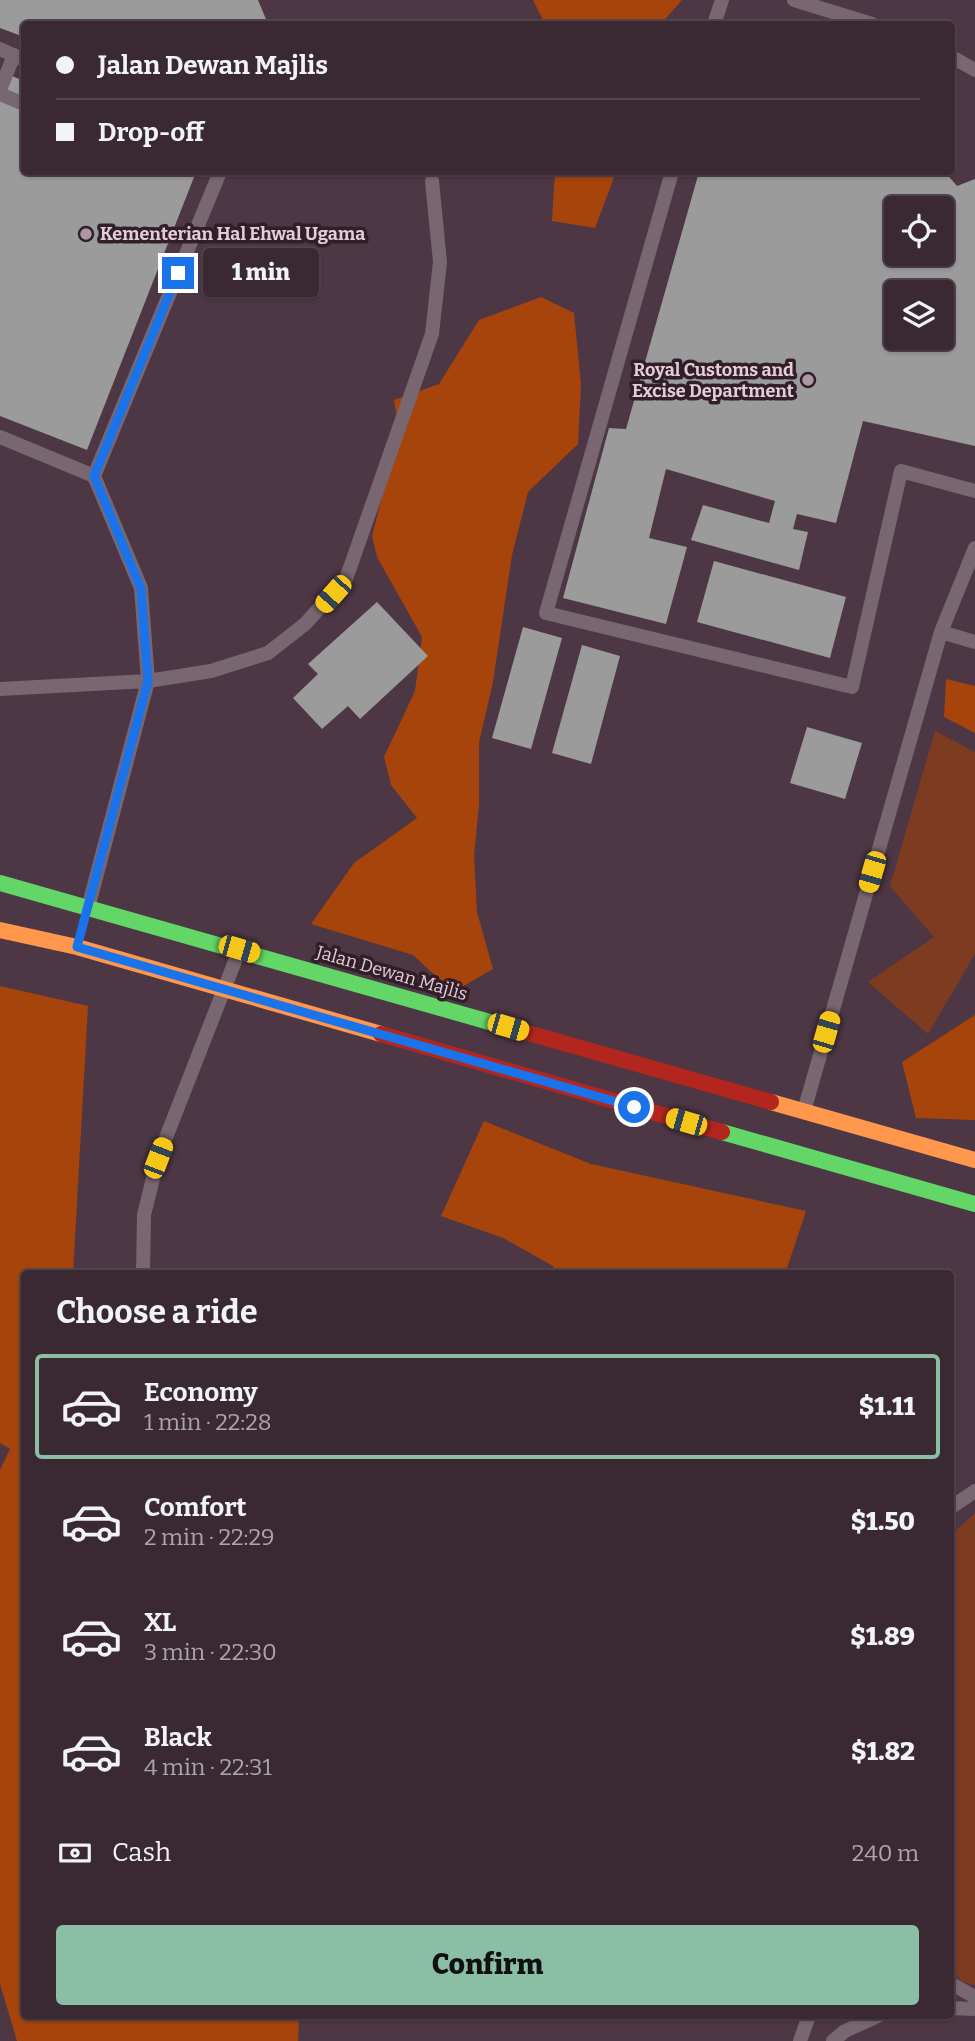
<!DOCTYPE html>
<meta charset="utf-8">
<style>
:root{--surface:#3a2933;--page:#45353f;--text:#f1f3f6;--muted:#aba6ac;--line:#54454e;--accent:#8abfa5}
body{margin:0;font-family:Bitter,serif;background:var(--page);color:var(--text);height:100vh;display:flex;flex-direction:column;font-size:26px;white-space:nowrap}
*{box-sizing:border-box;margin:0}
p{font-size:23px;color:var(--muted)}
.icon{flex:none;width:38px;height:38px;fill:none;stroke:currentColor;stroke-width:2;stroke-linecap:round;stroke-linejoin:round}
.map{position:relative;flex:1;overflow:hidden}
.side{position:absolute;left:21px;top:1270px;width:933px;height:749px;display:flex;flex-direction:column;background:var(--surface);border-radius:7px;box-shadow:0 2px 5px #0004,0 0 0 2px var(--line)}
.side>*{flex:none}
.hud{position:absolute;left:21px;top:21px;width:934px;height:154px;border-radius:7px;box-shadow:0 2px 5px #0004,0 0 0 2px var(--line);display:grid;align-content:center;height:154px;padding:0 35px;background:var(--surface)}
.controls{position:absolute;left:884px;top:196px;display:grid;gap:14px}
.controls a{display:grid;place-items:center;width:70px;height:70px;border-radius:7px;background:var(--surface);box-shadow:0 2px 5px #0004,0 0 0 2px var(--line);font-size:35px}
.end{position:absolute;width:32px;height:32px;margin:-16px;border:9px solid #1a73e8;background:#fff;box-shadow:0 0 0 4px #fff}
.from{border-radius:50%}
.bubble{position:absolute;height:49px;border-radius:7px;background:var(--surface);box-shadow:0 2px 5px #0004,0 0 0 2px var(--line);font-size:23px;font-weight:800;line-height:49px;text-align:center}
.car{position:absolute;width:21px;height:42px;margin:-21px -10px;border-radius:9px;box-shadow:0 0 5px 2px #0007;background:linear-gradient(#f5c518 24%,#345 0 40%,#f5c518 0 76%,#345 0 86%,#f5c518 0)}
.hud b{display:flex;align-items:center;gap:24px;height:66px;font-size:26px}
.hud b+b{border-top:2px solid var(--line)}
.hud i{width:18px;height:18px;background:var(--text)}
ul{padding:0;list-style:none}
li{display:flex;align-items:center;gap:21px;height:105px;margin:0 14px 10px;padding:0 21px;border:4px solid transparent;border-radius:7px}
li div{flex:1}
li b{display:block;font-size:26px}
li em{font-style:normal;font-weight:800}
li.active{border-color:var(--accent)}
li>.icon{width:63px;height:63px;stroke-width:1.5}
h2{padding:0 35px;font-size:32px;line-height:84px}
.pay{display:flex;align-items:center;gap:18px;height:77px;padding:0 35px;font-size:26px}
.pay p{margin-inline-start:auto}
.cta{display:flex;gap:14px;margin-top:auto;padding:14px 35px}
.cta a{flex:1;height:80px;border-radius:7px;background:var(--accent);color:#111;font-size:28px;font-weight:800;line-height:80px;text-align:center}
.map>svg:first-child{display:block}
.green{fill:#7d3c20}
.forest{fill:#a6440b}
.building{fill:#9b9b9b;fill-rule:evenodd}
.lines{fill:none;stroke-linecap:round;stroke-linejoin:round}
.lane{stroke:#786771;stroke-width:14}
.fast{stroke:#63d668;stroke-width:16}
.slow{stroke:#ff974d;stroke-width:16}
.jam{stroke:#b3261e;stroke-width:16}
.route{stroke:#1a73e8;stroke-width:9}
.poi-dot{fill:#af98a5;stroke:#301e28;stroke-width:2.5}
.labels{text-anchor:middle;stroke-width:7;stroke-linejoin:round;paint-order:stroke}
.poi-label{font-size:18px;font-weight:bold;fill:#e4ccd9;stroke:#301e28;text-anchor:start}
.street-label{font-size:18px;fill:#e4ccd9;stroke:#301e28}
</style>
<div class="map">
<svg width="975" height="2041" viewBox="0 0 975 2041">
<rect width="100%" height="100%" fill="#4d3744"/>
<path class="green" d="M935 731 975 752V954L928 1034 868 982 934 937 890 886Z
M975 1513V1986L962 1981 950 1969V1536Z"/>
<path class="forest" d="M533 0H682L661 24H545Z
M555 172H616L595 228 552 221Z
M541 297 574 313 581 384 578 444 528 492 512 555 493 682 479 743V804L474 856 477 912 493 969 453 992 413 955 311 924 354 863 417 818 391 785 384 757 415 691 422 637 377 557 372 536 399 430 394 400 439 384 479 320Z
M946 679 975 686V733L944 717Z
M0 986 88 1006 73 1274H24V2016H299L298 2041H17L0 1984V1470L10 1449 0 1443Z
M975 1015V1120L916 1118 902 1062Z
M484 1121 591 1164 806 1211 785 1274H553V1266L503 1238 441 1216Z"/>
<path class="building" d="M0 0H258L268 24H24V37L0 28Z
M0 71 24 81V172H196L87 450 0 416Z
M699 172H945L957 186 975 179V446L863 421 836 523 797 514 793 529 808 532 799 570 691 540 703 505 769 523 775 501 666 469 649 538 687 547 666 624 563 598 609 428 626 429ZM896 208H942V254H896ZM896 292H942V338H896Z
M714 561 846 597 830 658 697 622Z
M377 602 428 656 360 719 348 706 322 729 293 698 318 674 308 664Z
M523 627 562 638 531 749 492 738Z
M582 645 620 656 591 764 552 753Z
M807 727 862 743 845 799 790 783Z"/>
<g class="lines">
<path class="lane" d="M794 0 872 24
M714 24 722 0
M0 49 24 60
M952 57 975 70
M0 90 14 55
M0 94 24 104
M672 172 546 613 852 687 901 471 975 491
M0 437 94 476 220 172
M941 632 975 642
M0 689 148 681 211 671 268 653 305 624 346 579 432 334 440 262 432 181
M88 908 148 681 141 588 94 476
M804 1111 941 632 975 548
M143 1274 144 1215 158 1158 239 951
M950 1508 975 1491
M950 1983 975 1997
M950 2008 975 2009
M800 2041 809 2016
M833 2041 845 2031 878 2016"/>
<path class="fast" d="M0 883 500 1025
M722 1132 975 1204"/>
<path class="slow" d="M0 930 77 947 381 1034
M771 1102 975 1160"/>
<path class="jam" d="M500 1025 771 1102
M381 1034 722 1132"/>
</g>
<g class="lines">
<path class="route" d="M178 273 94 476 141 589 148 681 77 947 634 1107"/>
</g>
<g class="poi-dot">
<circle cx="86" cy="234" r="7"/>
<circle cx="808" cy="380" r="7"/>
</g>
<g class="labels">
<g class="poi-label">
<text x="100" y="240">Kementerian Hal Ehwal Ugama</text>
<text x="794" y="376" text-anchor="end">Royal Customs and<tspan x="794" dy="21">Excise Department</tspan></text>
</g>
<g class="street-label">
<text transform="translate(392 973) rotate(16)" y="6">Jalan Dewan Majlis</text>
</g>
</g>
</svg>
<div class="controls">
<a><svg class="icon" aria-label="locate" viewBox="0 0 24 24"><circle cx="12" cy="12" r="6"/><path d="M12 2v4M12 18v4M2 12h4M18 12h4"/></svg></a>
<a><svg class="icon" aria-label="layers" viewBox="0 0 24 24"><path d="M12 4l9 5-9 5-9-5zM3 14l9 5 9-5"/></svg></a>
</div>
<i class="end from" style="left:634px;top:1107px"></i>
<i class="end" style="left:178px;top:273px"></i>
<div class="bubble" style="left:203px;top:248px;width:116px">1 min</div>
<i class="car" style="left:333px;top:594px;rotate:222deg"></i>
<i class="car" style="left:872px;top:872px;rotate:196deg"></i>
<i class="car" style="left:239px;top:949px;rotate:106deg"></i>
<i class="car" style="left:508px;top:1027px;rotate:106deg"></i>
<i class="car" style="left:826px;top:1032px;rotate:16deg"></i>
<i class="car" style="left:686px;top:1122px;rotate:286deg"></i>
<i class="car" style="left:158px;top:1158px;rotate:21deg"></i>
<div class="hud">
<b><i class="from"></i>Jalan Dewan Majlis</b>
<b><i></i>Drop-off</b>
</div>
<section class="side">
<h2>Choose a ride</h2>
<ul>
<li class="active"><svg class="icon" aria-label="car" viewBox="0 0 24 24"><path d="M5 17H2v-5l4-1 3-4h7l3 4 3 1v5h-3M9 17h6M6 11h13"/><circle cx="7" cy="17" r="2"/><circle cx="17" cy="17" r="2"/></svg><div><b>Economy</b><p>1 min · 22:28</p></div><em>$1.11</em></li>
<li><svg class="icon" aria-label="car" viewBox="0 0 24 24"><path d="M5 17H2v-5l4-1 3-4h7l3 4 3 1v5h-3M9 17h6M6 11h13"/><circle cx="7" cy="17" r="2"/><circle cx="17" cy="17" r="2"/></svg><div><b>Comfort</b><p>2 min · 22:29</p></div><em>$1.50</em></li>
<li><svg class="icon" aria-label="car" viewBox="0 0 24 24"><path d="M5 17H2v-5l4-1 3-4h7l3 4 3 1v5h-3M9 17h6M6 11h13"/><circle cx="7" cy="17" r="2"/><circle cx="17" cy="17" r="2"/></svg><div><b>XL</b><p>3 min · 22:30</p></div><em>$1.89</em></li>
<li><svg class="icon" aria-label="car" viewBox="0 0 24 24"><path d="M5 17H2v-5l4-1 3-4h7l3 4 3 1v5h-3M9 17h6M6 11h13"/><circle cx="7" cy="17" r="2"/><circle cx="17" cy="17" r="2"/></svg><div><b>Black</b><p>4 min · 22:31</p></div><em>$1.82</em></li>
</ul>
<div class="pay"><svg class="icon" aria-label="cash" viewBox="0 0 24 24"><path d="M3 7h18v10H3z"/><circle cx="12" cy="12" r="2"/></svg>Cash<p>240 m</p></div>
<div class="cta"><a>Confirm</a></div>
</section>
</div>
